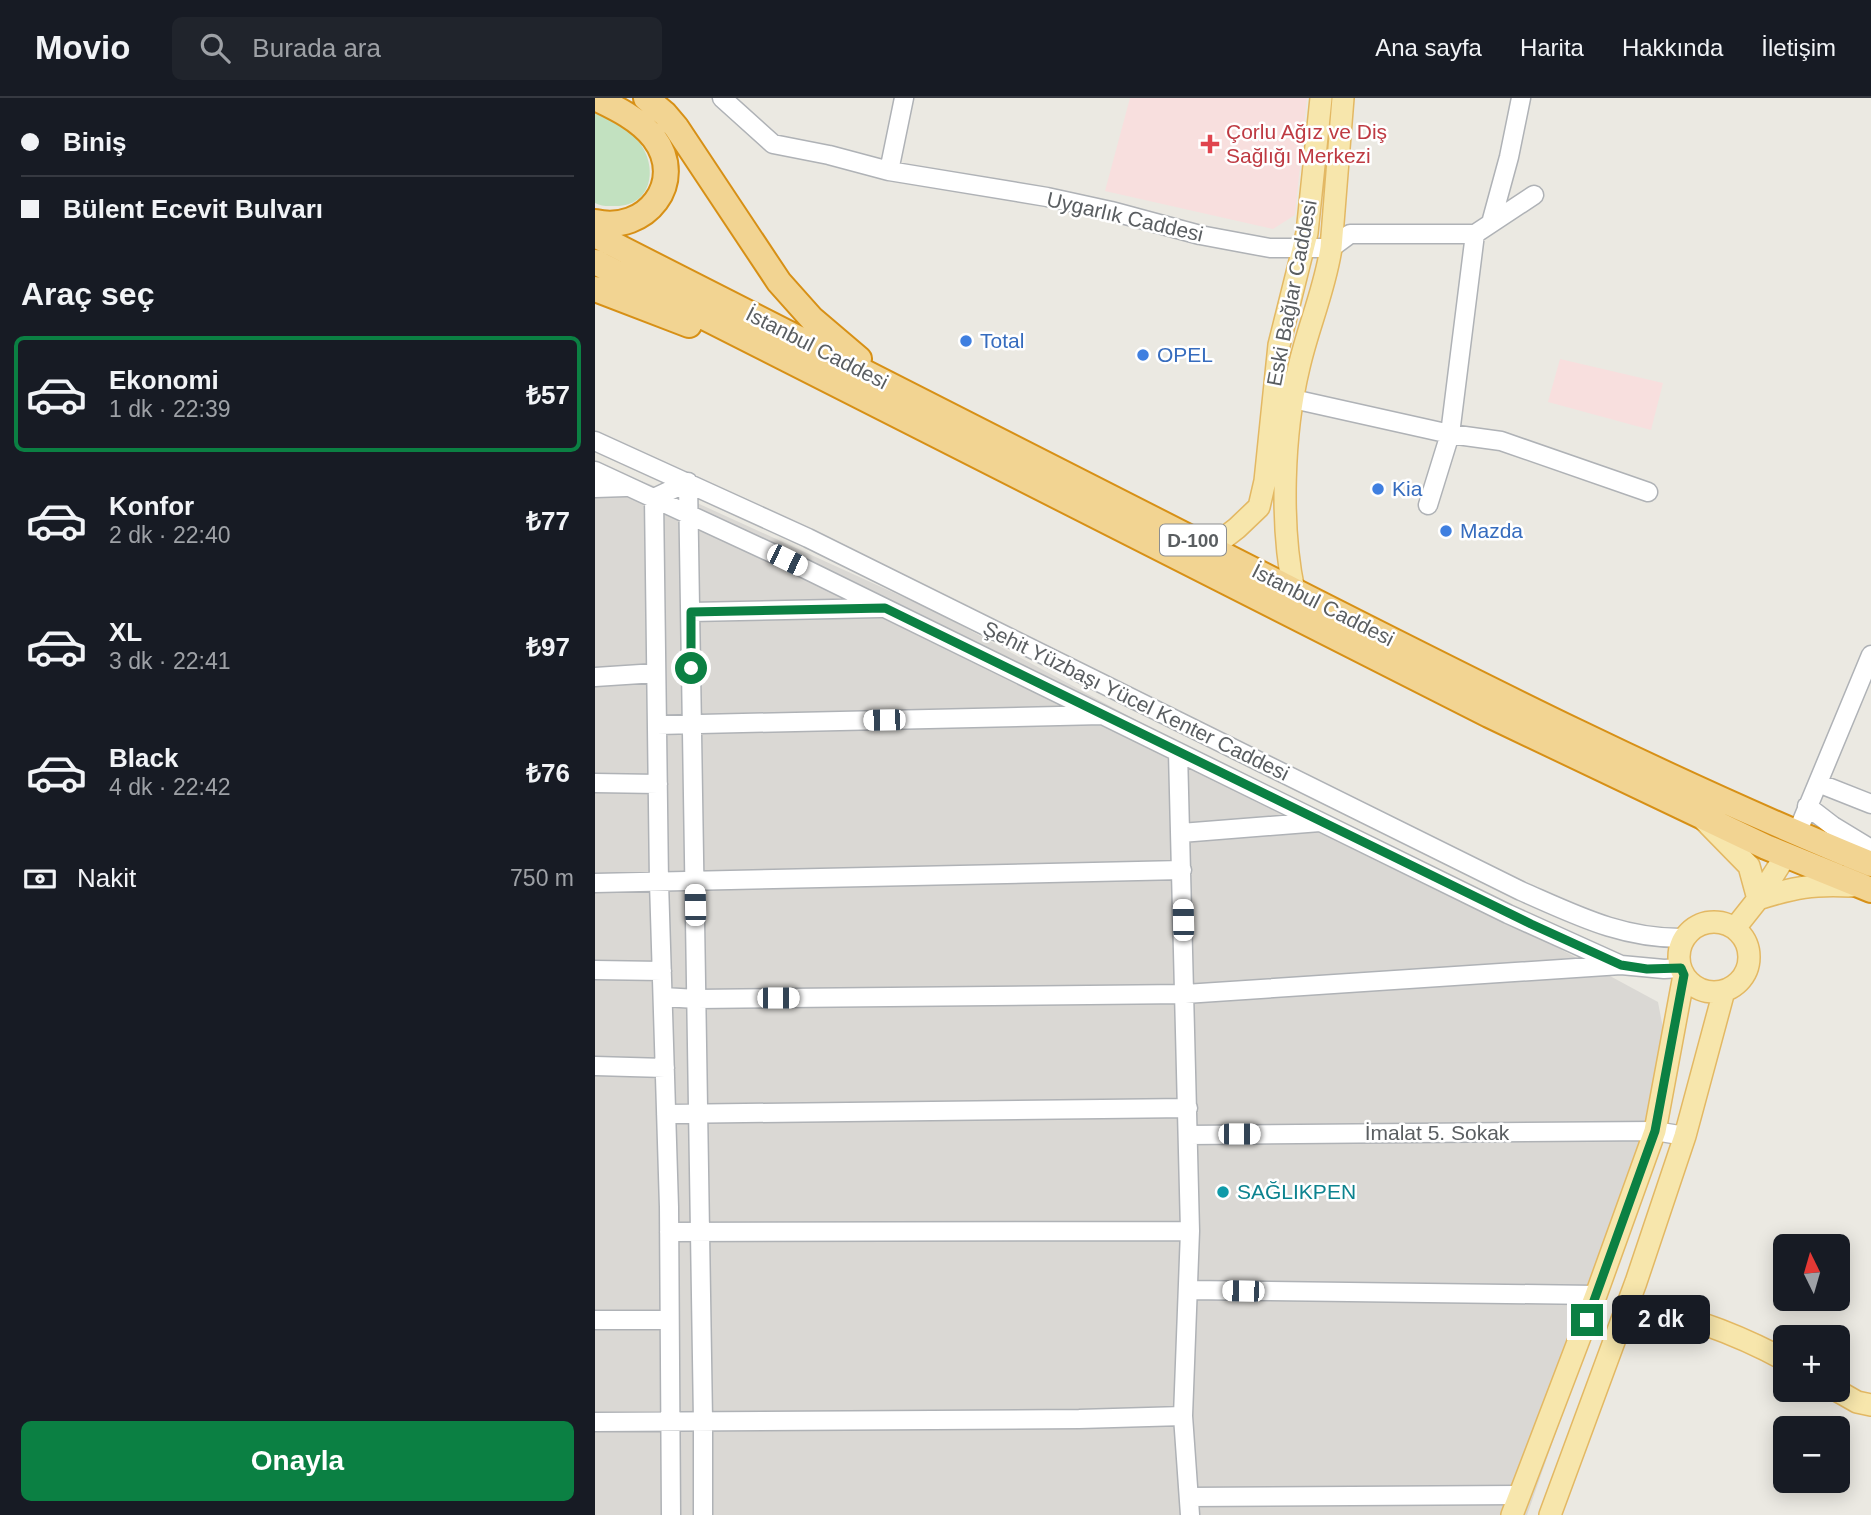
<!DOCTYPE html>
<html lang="tr">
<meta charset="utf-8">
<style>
:root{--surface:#171b24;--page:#20242c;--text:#f1f3f6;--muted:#9ea1a6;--line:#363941;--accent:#0b8043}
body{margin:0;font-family:Helvetica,sans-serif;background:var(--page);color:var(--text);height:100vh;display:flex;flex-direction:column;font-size:26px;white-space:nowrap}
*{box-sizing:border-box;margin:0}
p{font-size:23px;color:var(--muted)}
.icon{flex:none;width:38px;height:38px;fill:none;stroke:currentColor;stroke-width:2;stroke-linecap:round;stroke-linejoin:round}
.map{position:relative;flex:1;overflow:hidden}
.sheet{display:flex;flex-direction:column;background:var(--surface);width:595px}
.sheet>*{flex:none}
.guide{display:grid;align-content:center;height:154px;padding:0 21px;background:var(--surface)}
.needle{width:46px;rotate:355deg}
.buttons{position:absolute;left:1178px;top:1136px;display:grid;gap:14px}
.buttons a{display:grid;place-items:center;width:77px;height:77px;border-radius:10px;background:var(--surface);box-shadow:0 4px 18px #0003;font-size:35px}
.end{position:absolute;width:32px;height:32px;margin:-16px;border:9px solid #0b8043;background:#fff;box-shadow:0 0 0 4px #fff}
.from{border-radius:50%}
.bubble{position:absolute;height:49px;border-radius:10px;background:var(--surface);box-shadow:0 4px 18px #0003;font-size:23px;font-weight:700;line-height:49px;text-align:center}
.car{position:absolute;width:21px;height:42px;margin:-21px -10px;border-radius:9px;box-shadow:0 0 5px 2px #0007;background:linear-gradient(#fff 24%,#345 0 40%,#fff 0 76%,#345 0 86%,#fff 0)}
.guide b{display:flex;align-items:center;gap:24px;height:66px;font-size:26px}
.guide b+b{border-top:2px solid var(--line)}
.guide i{width:18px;height:18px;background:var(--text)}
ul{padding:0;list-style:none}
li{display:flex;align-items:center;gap:21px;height:116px;margin:0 14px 10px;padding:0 7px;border:4px solid transparent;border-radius:10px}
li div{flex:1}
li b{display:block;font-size:26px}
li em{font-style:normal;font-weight:700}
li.active{border-color:var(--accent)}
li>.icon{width:63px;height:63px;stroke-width:1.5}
h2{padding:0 21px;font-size:32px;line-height:84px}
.pay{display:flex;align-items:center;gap:18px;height:77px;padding:0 21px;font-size:26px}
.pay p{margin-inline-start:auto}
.action{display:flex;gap:14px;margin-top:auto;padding:14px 21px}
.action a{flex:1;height:80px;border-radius:10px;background:var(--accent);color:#fff;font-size:28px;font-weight:700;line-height:80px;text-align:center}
header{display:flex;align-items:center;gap:42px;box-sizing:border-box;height:98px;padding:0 35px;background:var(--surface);border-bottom:2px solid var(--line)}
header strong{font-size:33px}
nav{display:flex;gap:38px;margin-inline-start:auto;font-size:24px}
.search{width:490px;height:63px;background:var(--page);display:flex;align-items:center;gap:18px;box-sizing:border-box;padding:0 24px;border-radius:10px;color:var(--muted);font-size:26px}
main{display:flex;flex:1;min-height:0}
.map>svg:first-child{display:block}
.industrial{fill:#dad8d4}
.medical{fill:#f8dfde}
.green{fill:#c2e1c0}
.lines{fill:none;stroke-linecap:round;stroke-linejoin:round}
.minor-casing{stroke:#afb2b6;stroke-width:21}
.major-casing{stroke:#e3b863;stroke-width:24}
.highway-casing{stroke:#d79016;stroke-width:28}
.minor{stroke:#fff;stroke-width:18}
.major{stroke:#f7e6ac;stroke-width:21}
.highway{stroke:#f2d492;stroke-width:24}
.route{stroke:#0b8043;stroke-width:9}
.health-dot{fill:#e0444e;stroke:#fff;stroke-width:2.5}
.shop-dot{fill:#3f7fe0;stroke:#fff;stroke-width:2.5}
.culture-dot{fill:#0f9aa8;stroke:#fff;stroke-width:2.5}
.labels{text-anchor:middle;stroke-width:5;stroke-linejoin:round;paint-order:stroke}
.shield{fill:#fff;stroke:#8c8e90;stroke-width:2}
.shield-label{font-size:19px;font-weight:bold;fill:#5a5e61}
.health-label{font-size:21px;fill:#be3a42;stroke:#fff;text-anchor:start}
.street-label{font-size:21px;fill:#5a5e61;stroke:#fff}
.shop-label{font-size:21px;fill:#366cbe;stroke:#fff;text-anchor:start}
.culture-label{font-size:21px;fill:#0d838f;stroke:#fff;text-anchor:start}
</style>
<header>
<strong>Movio</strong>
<div class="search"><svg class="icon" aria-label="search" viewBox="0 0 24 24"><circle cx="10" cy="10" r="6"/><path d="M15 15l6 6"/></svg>Burada ara</div>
<nav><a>Ana sayfa</a><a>Harita</a><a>Hakkında</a><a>İletişim</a></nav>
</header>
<main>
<section class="sheet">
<div class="guide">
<b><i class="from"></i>Biniş</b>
<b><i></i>Bülent Ecevit Bulvarı</b>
</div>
<h2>Araç seç</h2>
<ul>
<li class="active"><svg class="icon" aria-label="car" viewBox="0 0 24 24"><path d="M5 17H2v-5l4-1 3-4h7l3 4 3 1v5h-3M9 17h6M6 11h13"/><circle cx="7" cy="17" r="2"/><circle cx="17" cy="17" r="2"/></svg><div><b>Ekonomi</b><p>1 dk · 22:39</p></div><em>₺57</em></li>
<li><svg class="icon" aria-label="car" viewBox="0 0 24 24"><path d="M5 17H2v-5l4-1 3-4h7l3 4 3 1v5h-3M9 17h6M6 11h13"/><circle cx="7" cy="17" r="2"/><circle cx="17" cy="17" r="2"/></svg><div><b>Konfor</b><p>2 dk · 22:40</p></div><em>₺77</em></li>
<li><svg class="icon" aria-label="car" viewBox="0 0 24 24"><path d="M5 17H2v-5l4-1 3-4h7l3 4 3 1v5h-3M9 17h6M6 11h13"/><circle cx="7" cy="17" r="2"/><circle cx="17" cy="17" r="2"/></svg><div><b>XL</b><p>3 dk · 22:41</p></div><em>₺97</em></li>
<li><svg class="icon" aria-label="car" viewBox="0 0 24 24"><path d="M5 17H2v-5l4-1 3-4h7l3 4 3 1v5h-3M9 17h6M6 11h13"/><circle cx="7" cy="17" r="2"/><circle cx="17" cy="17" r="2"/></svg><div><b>Black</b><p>4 dk · 22:42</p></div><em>₺76</em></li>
</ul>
<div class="pay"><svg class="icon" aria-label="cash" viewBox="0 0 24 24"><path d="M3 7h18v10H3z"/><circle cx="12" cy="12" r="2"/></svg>Nakit<p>750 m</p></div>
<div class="action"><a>Onayla</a></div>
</section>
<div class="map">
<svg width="1276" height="1417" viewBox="0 0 1276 1417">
<rect width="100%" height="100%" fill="#ebe9e2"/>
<path class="industrial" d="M0 366 89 399 341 514 1063 904 1070 941 1074 1012 932 1417H0Z"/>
<path class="medical" d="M535 0H712L700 117 678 131 510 93Z
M965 261 1068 285 1056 332 953 304Z"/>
<path class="green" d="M0 12C17 19 32 28 44 44 63 68 58 108 21 108 14 108 7 109 0 105Z"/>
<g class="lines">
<g class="minor-casing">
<path id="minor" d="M127 0 178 46 234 57 294 73 452 99 516 113 605 137 675 150H736L755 136H880L939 97
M294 73 309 0
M896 125 914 59 926 0
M698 301 855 336 906 343 1053 394
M0 343 213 440 926 793C981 817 1027 841 1089 840
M0 373 192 462 913 816 1026 867
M0 390 31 389
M833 407 855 336 880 136
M96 514 285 510
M0 579 61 575
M62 627 507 617
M0 685 63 686
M1223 685 1276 706
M1212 708 1238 728 1276 751
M586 735 725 724
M1202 735 1276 557
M0 785 587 772
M0 872 67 873
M68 899 102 901 590 896 1026 867 1069 871 1086 870
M0 968 70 970
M71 1016 593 1010
M594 1037 1060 1033 1090 1038
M74 1134 595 1133
M593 1192 1001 1197
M0 1222H74
M588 1318 595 1417
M0 1324 484 1321 588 1318 595 1133 583 654
M594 1399 923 1397
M76 1417 74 1109 64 784 59 400 93 384 108 1322V1417"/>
</g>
<g class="major-casing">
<path id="major" d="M615 451 642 430 664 409 670 383 684 247 712 135 726 0
M699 493C685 427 688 335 704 269 713 229 730 191 736 150L748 0
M1109 722 1154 768 1163 801
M1163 801C1200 789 1218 786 1257 788
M1084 859a35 35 0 1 1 70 0a35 35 0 1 1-70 0Z
M1140 830 1163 801 1191 757
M1033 1207C1089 1216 1140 1235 1190 1262
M1241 1292 1262 1304 1276 1307
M917 1417 1001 1197 1060 1033 1089 877
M955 1417 1041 1184 1090 1038 1129 893"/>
</g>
<g class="highway-casing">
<path id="highway" d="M0 0C21 10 44 21 59 40 92 84 51 136 0 124
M51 0 70 16 81 29 184 184 217 221 264 261
M0 137C227 253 454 369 682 484 877 583 1073 683 1276 766
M0 164 894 617 1171 749 1276 792
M0 191 94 227"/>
</g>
<use href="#minor" class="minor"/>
<use href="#major" class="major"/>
<use href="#highway" class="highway"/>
</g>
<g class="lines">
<path class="route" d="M96 570V514L290 510 936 826 1026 867 1052 871 1086 870 1089 877 1060 1033 992 1222"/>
</g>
<path class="health-dot" d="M611.5 35.5h7v7h7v7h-7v7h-7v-7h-7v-7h7z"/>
<g class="shop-dot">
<circle cx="371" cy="243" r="7"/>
<circle cx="548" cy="257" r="7"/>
<circle cx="783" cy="391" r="7"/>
<circle cx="851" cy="433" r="7"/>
</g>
<circle class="culture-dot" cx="628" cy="1094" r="7"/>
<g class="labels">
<rect class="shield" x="565" y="426.5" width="66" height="31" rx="5"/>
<g class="shield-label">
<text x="598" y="449">D-100</text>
</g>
<g class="health-label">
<text x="631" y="41">Çorlu Ağız ve Diş<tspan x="631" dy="24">Sağlığı Merkezi</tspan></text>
</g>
<g class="street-label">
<text transform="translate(530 119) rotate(13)" y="7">Uygarlık Caddesi</text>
<text transform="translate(697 195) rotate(-79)" y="7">Eski Bağlar Caddesi</text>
<text transform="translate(222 250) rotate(27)" y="7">İstanbul Caddesi</text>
<text transform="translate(728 507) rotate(27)" y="7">İstanbul Caddesi</text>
<text transform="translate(541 603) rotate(26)" y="7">Şehit Yüzbaşı Yücel Kenter Caddesi</text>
<text x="842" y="1042">İmalat 5. Sokak</text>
</g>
<g class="shop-label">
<text x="385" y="250">Total</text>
<text x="562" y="264">OPEL</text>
<text x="797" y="398">Kia</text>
<text x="865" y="440">Mazda</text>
</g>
<g class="culture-label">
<text x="642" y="1101">SAĞLIKPEN</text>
</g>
</g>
</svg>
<div class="buttons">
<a><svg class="needle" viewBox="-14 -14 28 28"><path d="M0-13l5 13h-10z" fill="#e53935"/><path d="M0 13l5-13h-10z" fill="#9ea1a6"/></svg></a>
<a>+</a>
<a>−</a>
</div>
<i class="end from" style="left:96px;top:570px"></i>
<i class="end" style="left:992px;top:1222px"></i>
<div class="bubble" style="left:1017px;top:1197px;width:98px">2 dk</div>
<i class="car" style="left:192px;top:462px;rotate:116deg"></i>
<i class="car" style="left:289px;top:622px;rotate:269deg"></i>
<i class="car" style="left:100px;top:807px;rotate:359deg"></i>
<i class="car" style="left:588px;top:822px;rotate:359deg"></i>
<i class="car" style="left:183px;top:900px;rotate:90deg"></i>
<i class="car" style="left:644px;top:1036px;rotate:90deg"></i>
<i class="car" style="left:648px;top:1193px;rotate:271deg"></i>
</div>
</main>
